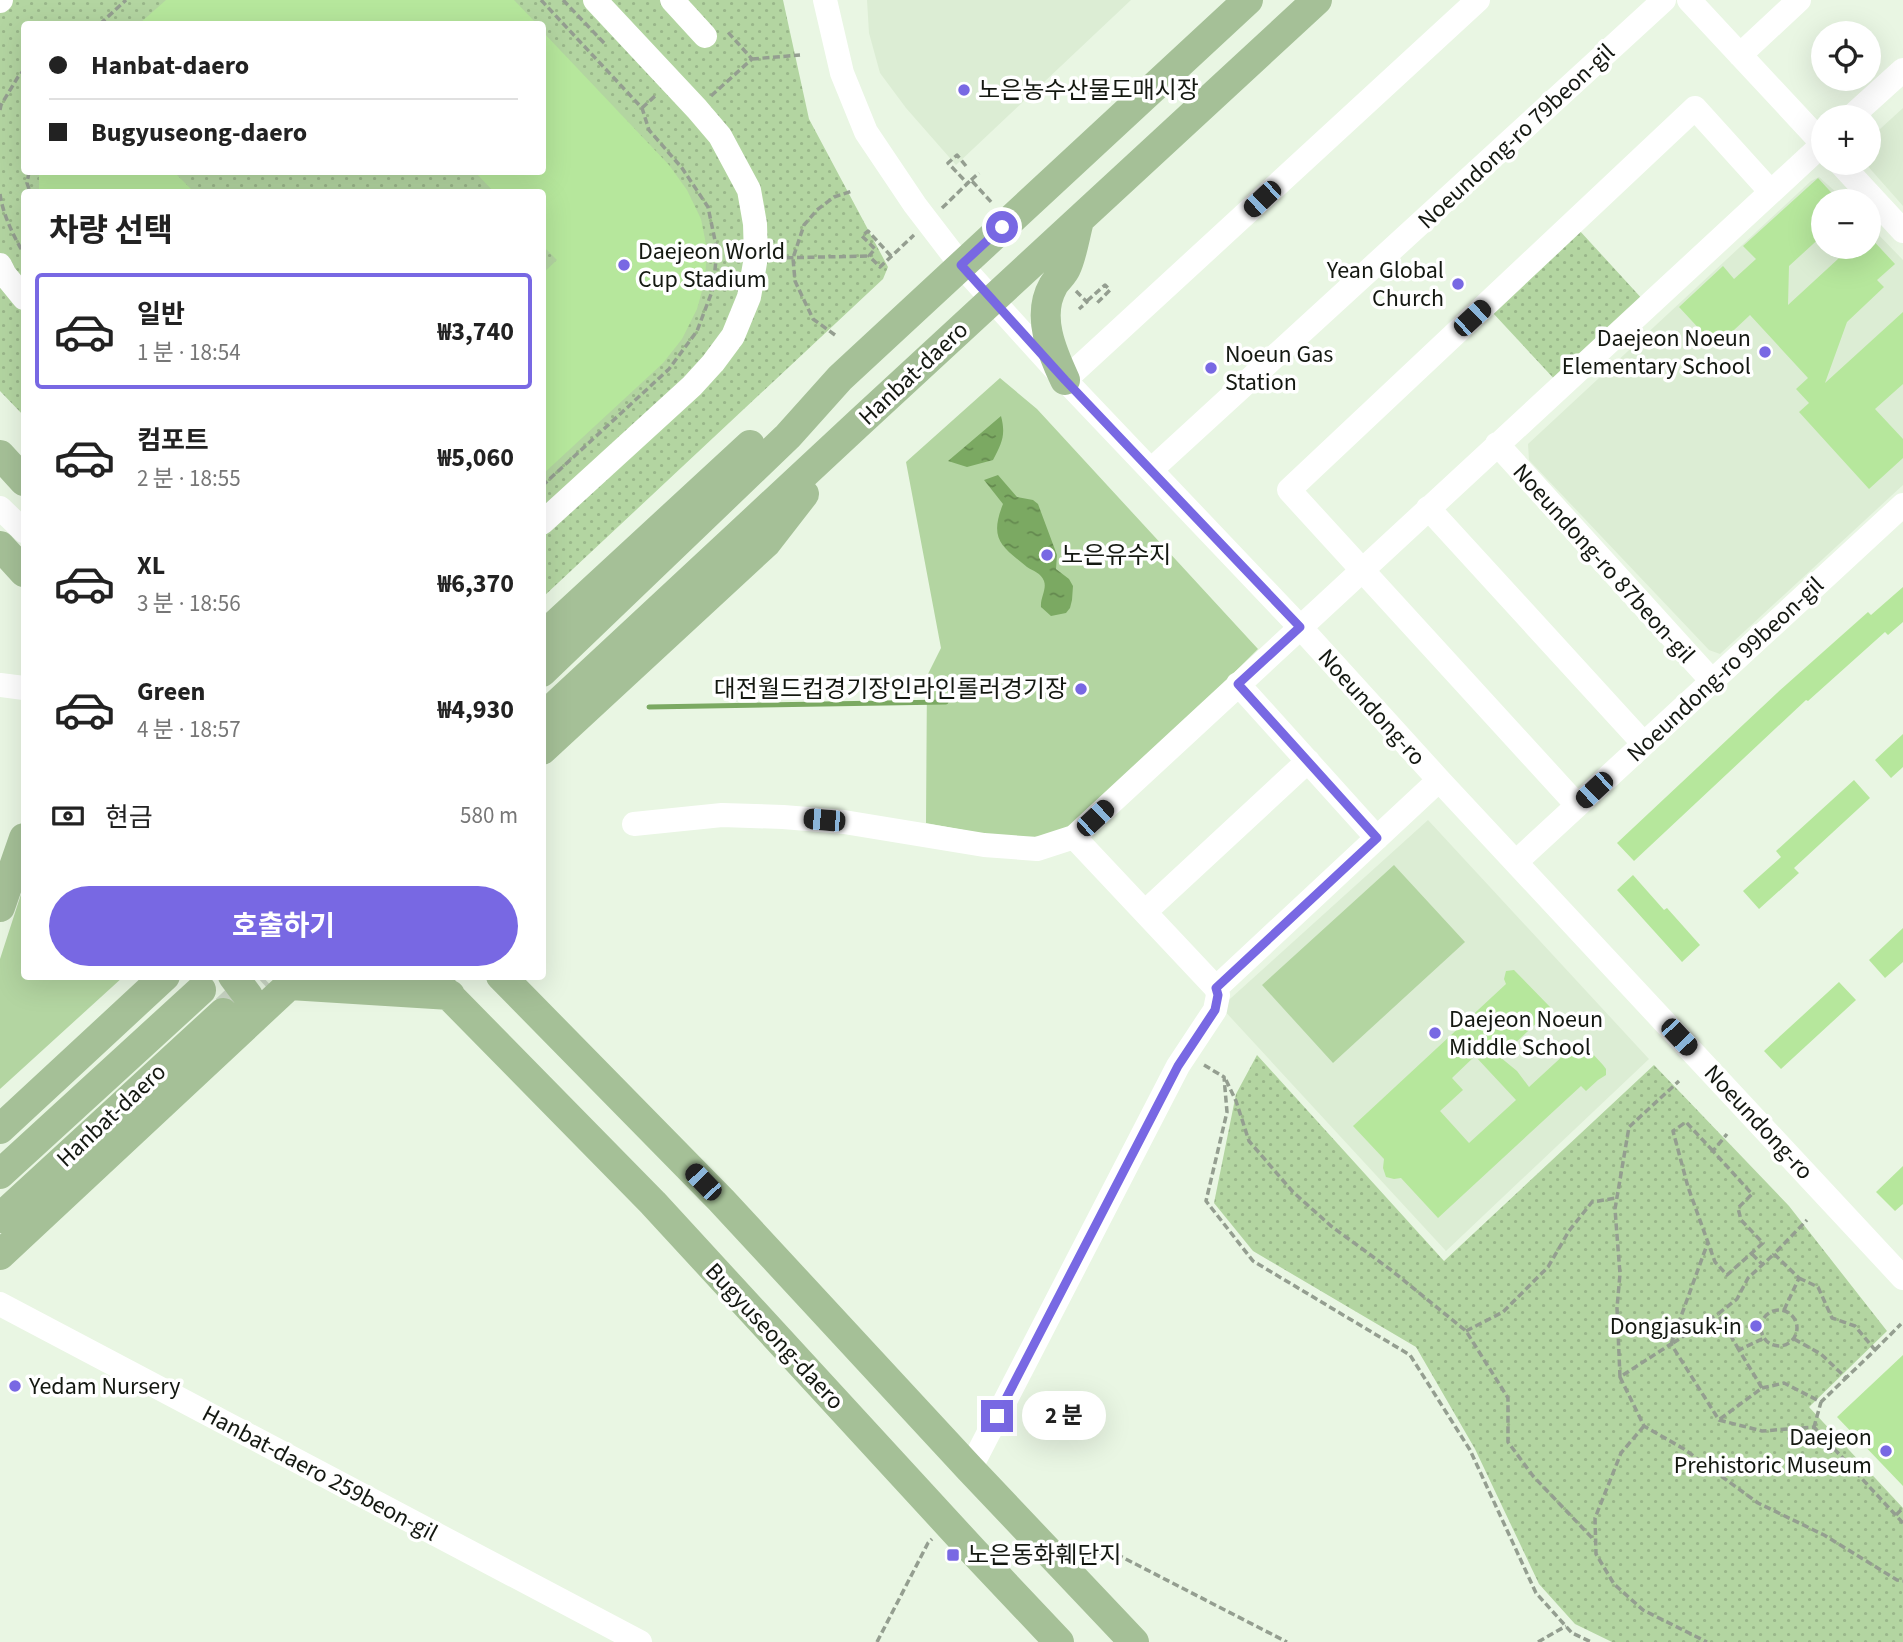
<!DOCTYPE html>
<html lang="ko">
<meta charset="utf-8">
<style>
:root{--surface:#fff;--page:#f2f2f2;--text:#222;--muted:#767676;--line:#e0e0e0;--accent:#7868e3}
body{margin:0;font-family:"Source Sans 3","Noto Sans KR",sans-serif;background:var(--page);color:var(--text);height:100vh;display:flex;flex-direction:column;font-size:26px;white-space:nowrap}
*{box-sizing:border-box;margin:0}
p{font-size:23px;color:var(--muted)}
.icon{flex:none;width:38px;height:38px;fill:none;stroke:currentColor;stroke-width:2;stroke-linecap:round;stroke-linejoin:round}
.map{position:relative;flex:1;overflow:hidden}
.details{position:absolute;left:21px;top:189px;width:525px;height:791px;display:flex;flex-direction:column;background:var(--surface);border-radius:7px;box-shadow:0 7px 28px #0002}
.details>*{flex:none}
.banner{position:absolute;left:21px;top:21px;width:525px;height:154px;border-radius:7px;box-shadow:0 7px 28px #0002;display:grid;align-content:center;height:154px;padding:0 28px;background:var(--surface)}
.buttons{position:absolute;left:1811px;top:21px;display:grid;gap:14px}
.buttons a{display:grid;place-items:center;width:70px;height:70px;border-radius:50%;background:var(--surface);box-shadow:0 7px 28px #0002;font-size:35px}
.end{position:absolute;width:32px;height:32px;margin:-16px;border:9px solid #7868e3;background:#fff;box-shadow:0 0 0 4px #fff}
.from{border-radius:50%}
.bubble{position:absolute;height:49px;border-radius:24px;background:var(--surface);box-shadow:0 7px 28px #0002;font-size:23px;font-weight:700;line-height:49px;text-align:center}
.car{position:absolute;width:21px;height:42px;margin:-21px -10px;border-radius:9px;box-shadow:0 0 5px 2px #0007;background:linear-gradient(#222 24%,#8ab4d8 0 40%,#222 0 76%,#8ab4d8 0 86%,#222 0)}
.banner b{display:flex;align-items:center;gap:24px;height:66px;font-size:26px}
.banner b+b{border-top:2px solid var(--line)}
.banner i{width:18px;height:18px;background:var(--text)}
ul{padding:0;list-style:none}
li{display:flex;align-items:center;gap:21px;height:116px;margin:0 14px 10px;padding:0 14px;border:4px solid transparent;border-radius:7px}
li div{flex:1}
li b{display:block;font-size:26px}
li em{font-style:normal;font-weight:700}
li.selected{border-color:var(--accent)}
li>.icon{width:63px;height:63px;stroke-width:1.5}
h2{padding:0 28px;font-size:32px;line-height:84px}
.pay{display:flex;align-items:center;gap:18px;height:77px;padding:0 28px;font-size:26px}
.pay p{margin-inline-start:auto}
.cta{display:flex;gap:14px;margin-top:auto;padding:14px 28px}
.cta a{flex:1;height:80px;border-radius:42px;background:var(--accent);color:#fff;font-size:28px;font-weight:700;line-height:80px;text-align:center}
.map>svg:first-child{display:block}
.built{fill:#dcedd4}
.grass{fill:#b3d5a1}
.park{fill:url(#park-dots);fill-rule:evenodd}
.water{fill:url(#water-ripples)}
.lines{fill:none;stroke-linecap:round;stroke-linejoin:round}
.stream{stroke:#7ba962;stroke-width:5}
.building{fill:#b6e79c;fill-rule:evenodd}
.major-tunnel{stroke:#c9d5c4;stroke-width:30;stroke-dasharray:30 15;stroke-linecap:butt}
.path{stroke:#949e90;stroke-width:3.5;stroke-dasharray:7 3.5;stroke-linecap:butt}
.minor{stroke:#fff;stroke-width:24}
.major{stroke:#a5c097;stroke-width:30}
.route{stroke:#7868e3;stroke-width:9}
.poi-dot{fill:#7868e3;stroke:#fff;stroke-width:2.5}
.labels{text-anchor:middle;stroke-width:7;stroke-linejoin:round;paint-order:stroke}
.poi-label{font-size:24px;fill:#141811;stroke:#fff;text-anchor:start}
.street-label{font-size:24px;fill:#141811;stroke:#fff}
</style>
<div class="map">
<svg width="1903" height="1642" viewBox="0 0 1903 1642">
<defs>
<pattern id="park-dots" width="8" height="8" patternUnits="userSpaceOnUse" patternTransform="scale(1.75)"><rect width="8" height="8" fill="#b3d5a1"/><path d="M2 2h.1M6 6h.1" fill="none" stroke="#99b68a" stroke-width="1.8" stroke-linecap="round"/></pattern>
<pattern id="water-ripples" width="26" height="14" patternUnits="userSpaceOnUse" patternTransform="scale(1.75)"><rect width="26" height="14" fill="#7ba962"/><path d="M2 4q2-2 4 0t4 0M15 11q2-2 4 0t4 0" fill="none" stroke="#64894f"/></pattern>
</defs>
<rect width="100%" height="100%" fill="#e9f6e3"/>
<path class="built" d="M867 0H1131L956 165 906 108 880 73 869 33Z
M1903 108V206L1865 163H1869V139Z
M1819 177 1846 201H1824V247H1869V225L1903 260V485L1720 654 1709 650 1529 460 1528 444 1811 181Z
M1428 820 1649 1059 1446 1251 1221 1007Z"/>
<path class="grass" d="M1000 378 1037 409 1258 649 1080 825 1028 842 926 823 927 676 941 648 906 462Z
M1394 865 1465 942 1333 1063 1262 985Z
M24 885V976L123 977 0 1089V959Z"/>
<path class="park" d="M0 0H783L809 119 888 267 883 279 543 597 542 192H24V416L0 391ZM24 24H542V172H24Z
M1579 230 1645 302 1558 383 1492 312Z
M1257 1055 1444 1261 1654 1065 1789 1206 1887 1331 1809 1407 1903 1508V1642H1612L1575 1624 1539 1584 1475 1449 1416 1347 1253 1251 1214 1203 1236 1094Z"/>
<path class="water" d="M1001 416C1006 435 1002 443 993 460L967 467 948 461Z
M998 475 1017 497 1033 500 1038 504 1057 555 1056 569 1069 579 1073 586 1072 600 1070 608 1066 613 1051 616 1041 607C1040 598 1047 589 1044 581 1041 573 1033 571 1027 567 1001 546 989 539 1003 504L984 480Z"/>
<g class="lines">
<path class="stream" d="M649 707 946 702"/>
</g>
<path class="building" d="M166 0H514L537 24H139Z
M542 31 669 165 687 190 701 219 707 249 705 280 697 309 682 339 663 363 542 475V274L557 260 542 245V192H494L475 172H542Z
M39 172H174L194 192H39Z
M1818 178 1839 201H1824V234L1789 266 1788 305 1851 247H1869V236L1895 264 1877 280 1884 287 1847 322 1825 383 1903 312V384L1875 409 1903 439V458L1869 489 1799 412 1809 403 1796 389 1808 378 1750 315 1716 347 1679 307 1723 266 1734 279 1756 259 1743 246Z
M1903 587V622L1888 635 1885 632 1808 701 1806 700 1634 861 1617 843 1777 693 1868 612 1871 615Z
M1903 734V767L1891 778 1875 760Z
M1854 780 1870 798 1794 868 1799 873 1759 909 1743 891 1781 857 1776 851Z
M1633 875 1664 910 1667 908 1700 945 1682 962 1617 890Z
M1903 928V962L1885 978 1869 960Z
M1514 970 1552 1009 1500 1057 1517 1071 1529 1087 1580 1040 1603 1065 1606 1069V1075L1598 1080 1586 1091 1581 1086 1438 1218 1401 1178 1394 1179 1386 1177 1383 1168 1384 1159 1353 1126 1506 984 1504 979 1506 971ZM1475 1056 1516 1100 1469 1143 1440 1111 1463 1090 1452 1078Z
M1839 982 1856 1000 1781 1069 1764 1051Z
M1903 1166V1204L1895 1211 1876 1192Z
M1903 1355V1486L1837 1417Z"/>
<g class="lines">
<path class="major-tunnel" d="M226 1010 262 976"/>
<path class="path" d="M541 0 642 108 649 130 682 168 708 207 717 250 713 289 697 331 669 369 542 486
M563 0 605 44
M100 24 126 0
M752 59 800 55
M711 96 752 59 726 30
M642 108 655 96
M0 110 1 105 18 77 24 70
M966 166 957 155 948 163 968 184
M29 172 27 183 30 192
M971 180 979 173
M0 194C3 215 13 235 24 254
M942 208 971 180 993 204
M891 256 868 231 862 236 875 249 869 256 880 267 914 235
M776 258 869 256
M1076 291 1087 302 1079 309
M1087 301 1105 285 1110 290 1097 303
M835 335 813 319 795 281 793 258 804 225 817 210 834 197 852 191
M1204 1065 1224 1077 1227 1112 1206 1201 1253 1261 1410 1355 1470 1450 1536 1593 1572 1633 1591 1642
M1226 1080 1236 1101 1249 1141 1293 1192 1331 1226 1391 1270 1466 1331 1508 1398V1442L1533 1476 1595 1541
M1713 1151 1686 1122 1673 1131 1688 1187 1715 1262 1727 1275 1763 1243 1741 1220 1738 1208 1752 1194 1713 1151 1727 1134
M1752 1254 1762 1264
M1799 1278 1818 1287 1832 1318 1855 1326 1875 1350 1846 1378
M1761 1328a18 18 0 1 1 36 0a18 18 0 1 1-36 0Z
M1784 1310 1799 1278 1774 1254 1807 1220
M1466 1331 1503 1312 1548 1267 1569 1231 1592 1202 1616 1198
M1794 1339 1821 1354 1846 1378 1821 1402
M1673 1343 1718 1314
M1671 1344 1708 1242
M1739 1350 1718 1314 1737 1299 1748 1278 1774 1254
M1875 1350 1901 1324
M1620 1377 1617 1308 1620 1274 1615 1209 1629 1127 1679 1081
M1762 1388 1784 1383 1821 1402 1814 1427
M1720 1419 1762 1388 1739 1350 1764 1338
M1644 1426 1621 1453 1595 1518 1596 1554 1614 1584 1643 1610 1707 1642
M1896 1515 1903 1508
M1903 1523 1814 1427 1762 1431 1719 1420 1671 1344 1620 1377 1644 1426 1684 1449 1758 1503 1824 1535 1897 1580 1903 1581
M1087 1559 1094 1553 1118 1555 1287 1642
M877 1642 928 1543 932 1539
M1538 1642 1566 1626"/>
<path class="minor" d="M672 0 705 36
M825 0 842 73 866 132 915 205 961 265 1065 380 1300 627 1439 780 1903 1278
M1689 0 1824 145
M0 1 1 0
M1740 55 1799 0
M1851 117 1903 70
M1840 163 1903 231
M0 265 5 275 24 298
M1065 380 1478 0
M1497 444 1712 681
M1151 470 1664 0
M0 508 24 531
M1428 508 1644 744
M542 523 692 386 713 363 733 336 749 297 756 257 755 224 749 190 720 136 697 109 595 0
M1238 684 1377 838
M0 685 24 688
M1577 805 1289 490 1695 108 1771 192
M634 824 722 815 783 817 844 822 984 845 1037 849 1074 837 1824 143
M1074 837 1216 988 1439 780
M1516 862 1903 505
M1145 912 1308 761
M0 1304 640 1642
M970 1469 1178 1066 1215 1010 1218 995 1216 988"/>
<path class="major" d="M1065 380C1052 352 1036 316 1053 286 1056 280 1063 275 1066 268 1072 256 1075 235 1079 221
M0 455 24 481
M0 546 24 572
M542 637 750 445
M542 672 788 436 840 378 1248 0
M542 718 860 422 1317 0
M542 750 766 543 804 494
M0 907 24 838
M233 976 248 996 254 1018
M430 976 653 1203 974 1552 1059 1642
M501 976 721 1200 970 1469 1134 1642
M290 985 450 995
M0 1129 165 976
M0 1174 201 990
M0 1218 223 1013
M0 1255 299 976"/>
</g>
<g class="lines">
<path class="route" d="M997 1416 1178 1066 1215 1010 1218 995 1216 988 1377 838 1238 684 1300 627 1065 380 961 265 1002 227"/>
</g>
<g class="poi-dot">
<circle cx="964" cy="90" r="7"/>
<circle cx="624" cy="265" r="7"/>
<circle cx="1458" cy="284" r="7"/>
<circle cx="1765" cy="352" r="7"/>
<circle cx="1211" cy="368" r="7"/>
<circle cx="1047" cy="555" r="7"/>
<circle cx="1081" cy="689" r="7"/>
<circle cx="1435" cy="1033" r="7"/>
<circle cx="1756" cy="1326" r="7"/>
<circle cx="15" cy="1386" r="7"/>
<circle cx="1886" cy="1451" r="7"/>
<rect x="946" y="1548" width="14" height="14" rx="3.5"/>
</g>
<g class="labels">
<g class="poi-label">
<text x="978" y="98">노은농수산물도매시장</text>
<text x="638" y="259">Daejeon World<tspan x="638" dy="28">Cup Stadium</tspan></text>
<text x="1444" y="278" text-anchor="end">Yean Global<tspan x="1444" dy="28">Church</tspan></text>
<text x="1751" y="346" text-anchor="end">Daejeon Noeun<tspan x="1751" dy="28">Elementary School</tspan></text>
<text x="1225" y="362">Noeun Gas<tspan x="1225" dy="28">Station</tspan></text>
<text x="1061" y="563">노은유수지</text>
<text x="1067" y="697" text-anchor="end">대전월드컵경기장인라인롤러경기장</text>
<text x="1449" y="1027">Daejeon Noeun<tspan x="1449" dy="28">Middle School</tspan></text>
<text x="1742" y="1334" text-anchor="end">Dongjasuk-in</text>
<text x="29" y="1394">Yedam Nursery</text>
<text x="1872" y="1445" text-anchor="end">Daejeon<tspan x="1872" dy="28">Prehistoric Museum</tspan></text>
<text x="967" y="1563">노은동화훼단지</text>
</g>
<g class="street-label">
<text transform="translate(1516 136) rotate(-43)" y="8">Noeundong-ro 79beon-gil</text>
<text transform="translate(913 373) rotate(-43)" y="8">Hanbat-daero</text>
<text transform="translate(1604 563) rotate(48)" y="8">Noeundong-ro 87beon-gil</text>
<text transform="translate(1725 669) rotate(-43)" y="8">Noeundong-ro 99beon-gil</text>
<text transform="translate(1372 707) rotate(48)" y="8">Noeundong-ro</text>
<text transform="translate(111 1115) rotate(-43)" y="8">Hanbat-daero</text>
<text transform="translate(1759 1122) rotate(47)" y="8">Noeundong-ro</text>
<text transform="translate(775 1336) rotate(47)" y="8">Bugyuseong-daero</text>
<text transform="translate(320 1473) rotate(28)" y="8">Hanbat-daero 259beon-gil</text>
</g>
</g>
</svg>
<div class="buttons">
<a><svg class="icon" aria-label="locate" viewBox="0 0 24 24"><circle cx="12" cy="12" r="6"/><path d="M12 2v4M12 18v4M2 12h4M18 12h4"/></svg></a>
<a>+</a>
<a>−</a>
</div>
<i class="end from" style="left:1002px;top:227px"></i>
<i class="end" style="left:997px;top:1416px"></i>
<div class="bubble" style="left:1022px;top:1391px;width:84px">2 분</div>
<i class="car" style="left:1262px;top:199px;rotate:227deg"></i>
<i class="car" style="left:1472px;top:318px;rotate:47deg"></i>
<i class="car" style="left:1594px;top:790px;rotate:227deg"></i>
<i class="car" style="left:1095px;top:818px;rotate:47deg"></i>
<i class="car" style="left:824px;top:820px;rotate:275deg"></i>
<i class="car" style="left:1679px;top:1037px;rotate:137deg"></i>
<i class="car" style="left:703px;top:1182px;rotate:316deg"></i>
<div class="banner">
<b><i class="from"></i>Hanbat-daero</b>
<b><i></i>Bugyuseong-daero</b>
</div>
<section class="details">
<h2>차량 선택</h2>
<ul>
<li class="selected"><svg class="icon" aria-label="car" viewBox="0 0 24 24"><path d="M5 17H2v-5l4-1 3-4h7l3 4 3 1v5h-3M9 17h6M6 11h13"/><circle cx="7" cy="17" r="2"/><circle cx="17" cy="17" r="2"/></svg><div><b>일반</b><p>1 분 · 18:54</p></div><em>₩3,740</em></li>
<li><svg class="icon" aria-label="car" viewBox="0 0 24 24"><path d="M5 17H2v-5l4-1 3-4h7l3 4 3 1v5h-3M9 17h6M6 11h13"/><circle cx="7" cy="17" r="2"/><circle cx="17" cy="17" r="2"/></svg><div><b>컴포트</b><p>2 분 · 18:55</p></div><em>₩5,060</em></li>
<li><svg class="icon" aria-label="car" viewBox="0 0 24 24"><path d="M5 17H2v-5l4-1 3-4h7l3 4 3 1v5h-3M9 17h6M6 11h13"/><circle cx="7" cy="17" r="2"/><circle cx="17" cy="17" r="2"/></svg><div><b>XL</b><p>3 분 · 18:56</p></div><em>₩6,370</em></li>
<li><svg class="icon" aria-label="car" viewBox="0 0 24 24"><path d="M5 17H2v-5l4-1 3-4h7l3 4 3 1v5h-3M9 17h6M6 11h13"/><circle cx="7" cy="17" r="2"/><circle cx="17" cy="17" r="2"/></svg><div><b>Green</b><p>4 분 · 18:57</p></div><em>₩4,930</em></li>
</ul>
<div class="pay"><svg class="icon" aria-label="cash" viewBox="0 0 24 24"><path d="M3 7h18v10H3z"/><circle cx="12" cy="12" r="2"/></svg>현금<p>580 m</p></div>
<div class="cta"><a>호출하기</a></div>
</section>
</div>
